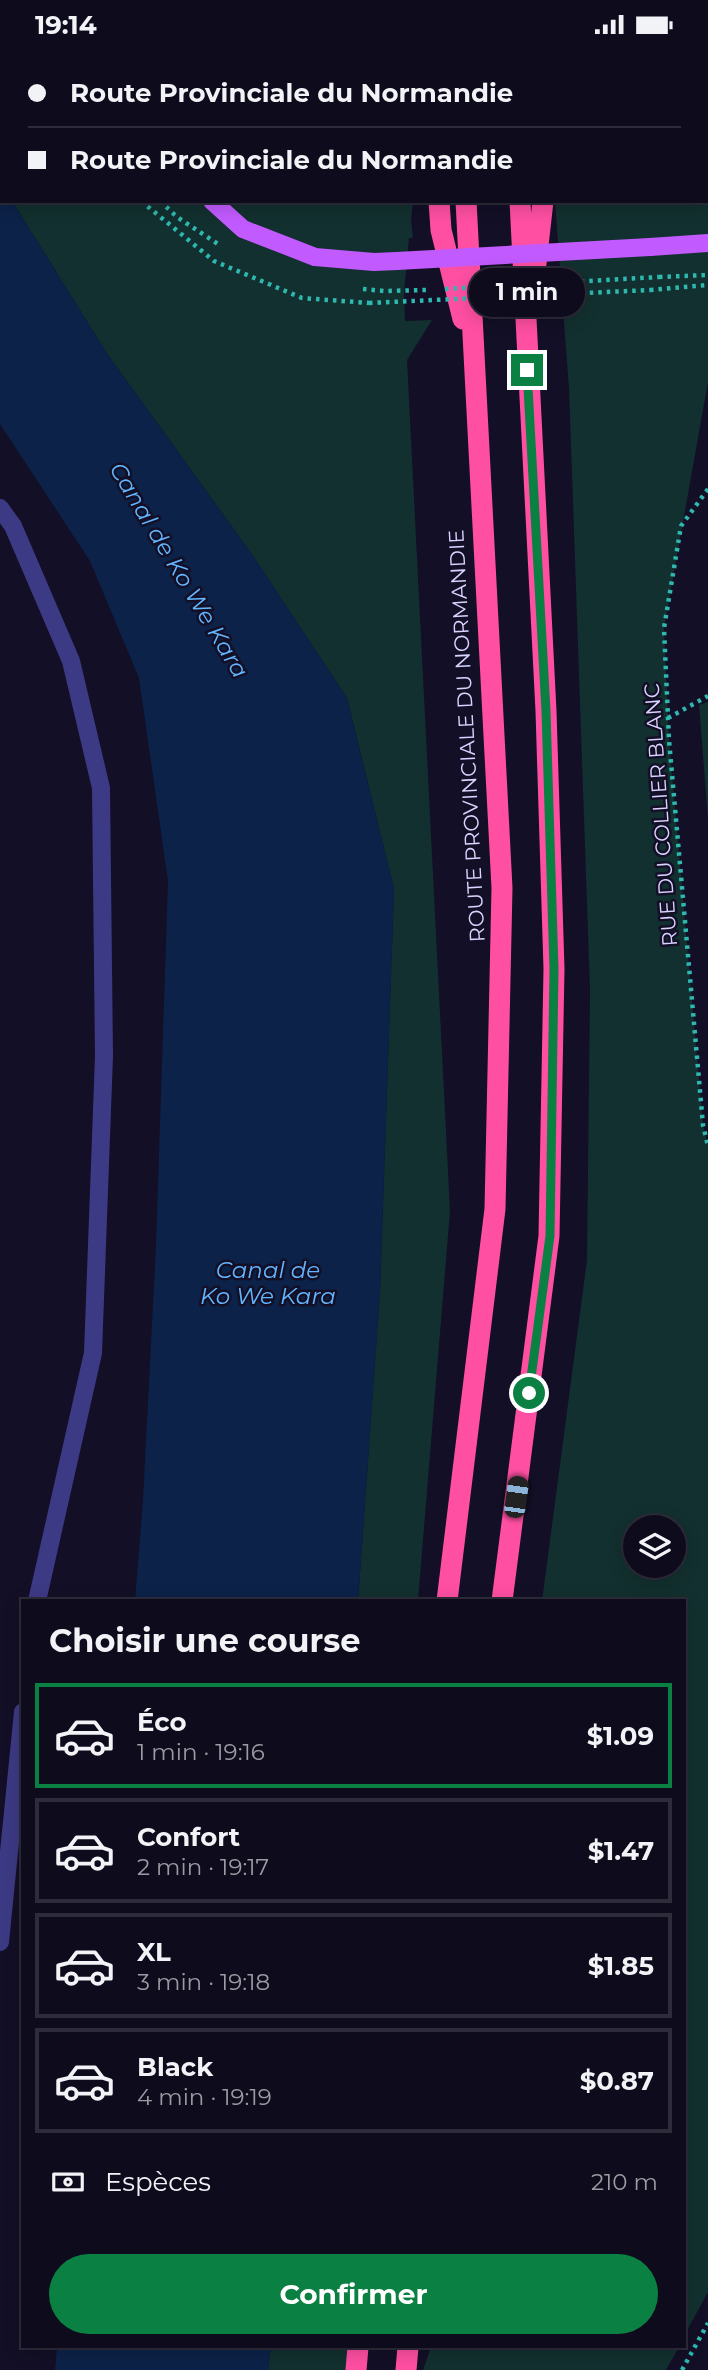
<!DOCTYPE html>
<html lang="fr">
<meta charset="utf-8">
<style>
:root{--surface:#0e0b1c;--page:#1c1929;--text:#f1f3f6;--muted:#9b9ba3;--line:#2e2b3b;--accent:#0b8043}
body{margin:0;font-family:Montserrat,sans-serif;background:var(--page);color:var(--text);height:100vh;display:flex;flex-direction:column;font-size:26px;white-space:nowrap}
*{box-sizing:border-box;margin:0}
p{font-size:23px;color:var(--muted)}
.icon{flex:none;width:38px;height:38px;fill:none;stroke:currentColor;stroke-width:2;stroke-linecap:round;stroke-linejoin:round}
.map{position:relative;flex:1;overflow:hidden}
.drawer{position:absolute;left:21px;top:1550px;width:665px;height:749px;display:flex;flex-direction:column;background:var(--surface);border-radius:0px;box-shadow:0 4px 18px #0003,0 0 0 2px var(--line)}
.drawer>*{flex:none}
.top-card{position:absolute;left:0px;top:0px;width:709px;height:154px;box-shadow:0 4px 18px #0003,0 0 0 2px var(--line);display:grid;align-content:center;height:154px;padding:0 28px;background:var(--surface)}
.tools{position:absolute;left:623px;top:1466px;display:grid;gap:14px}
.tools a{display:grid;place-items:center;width:63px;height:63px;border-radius:50%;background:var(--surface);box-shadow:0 4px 18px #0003,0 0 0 2px var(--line);font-size:35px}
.end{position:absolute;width:32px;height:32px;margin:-16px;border:9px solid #0b8043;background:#fff;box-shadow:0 0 0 4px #fff}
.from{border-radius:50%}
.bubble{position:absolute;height:49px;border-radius:24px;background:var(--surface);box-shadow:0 4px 18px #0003,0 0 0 2px var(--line);font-size:23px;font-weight:700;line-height:49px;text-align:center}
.car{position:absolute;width:21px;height:42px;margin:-21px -10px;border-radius:9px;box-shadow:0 0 5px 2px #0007;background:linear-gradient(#222 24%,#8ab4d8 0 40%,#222 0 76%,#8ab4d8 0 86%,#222 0)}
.top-card b{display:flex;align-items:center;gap:24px;height:66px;font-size:26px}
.top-card b+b{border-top:2px solid var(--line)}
.top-card i{width:18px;height:18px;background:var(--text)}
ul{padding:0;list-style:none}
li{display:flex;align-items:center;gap:21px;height:105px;margin:0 14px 10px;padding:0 14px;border:4px solid var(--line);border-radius:0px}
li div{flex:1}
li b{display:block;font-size:26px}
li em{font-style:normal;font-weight:700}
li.current{border-color:var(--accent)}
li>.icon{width:63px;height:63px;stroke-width:1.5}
h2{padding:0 28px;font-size:32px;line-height:84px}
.pay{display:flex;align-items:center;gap:18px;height:77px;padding:0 28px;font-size:26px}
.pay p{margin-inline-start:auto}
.primary-button{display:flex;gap:14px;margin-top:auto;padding:14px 28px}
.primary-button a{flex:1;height:80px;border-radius:42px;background:var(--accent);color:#fff;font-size:28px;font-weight:700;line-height:80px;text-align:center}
.status{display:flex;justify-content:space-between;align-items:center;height:49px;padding:0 35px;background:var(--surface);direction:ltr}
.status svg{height:19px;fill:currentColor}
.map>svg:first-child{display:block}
.green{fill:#12302f;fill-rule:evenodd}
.water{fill:#0c2248}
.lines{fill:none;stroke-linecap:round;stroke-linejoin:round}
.path{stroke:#2fb8b0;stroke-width:4.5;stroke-dasharray:3.5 5;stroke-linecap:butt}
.minor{stroke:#3d3a85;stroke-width:18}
.major{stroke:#c25bff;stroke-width:18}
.highway{stroke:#ff4fa3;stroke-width:21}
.path-bridge{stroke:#2fb8b0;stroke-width:4.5;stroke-dasharray:3.5 5;stroke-linecap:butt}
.major-bridge{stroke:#c25bff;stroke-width:18}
.route{stroke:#0b8043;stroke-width:9}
.labels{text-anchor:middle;stroke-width:5;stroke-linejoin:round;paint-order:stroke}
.street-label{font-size:21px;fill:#d9d4ff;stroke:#130f26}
.water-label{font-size:23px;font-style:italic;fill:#62b6ff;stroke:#130f26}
</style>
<div class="status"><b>19:14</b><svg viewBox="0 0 49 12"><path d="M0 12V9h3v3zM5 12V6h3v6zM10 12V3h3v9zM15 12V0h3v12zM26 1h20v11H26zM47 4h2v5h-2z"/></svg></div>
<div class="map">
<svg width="708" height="2321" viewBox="0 0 708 2321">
<rect width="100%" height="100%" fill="#130f26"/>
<path class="green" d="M0 0H429L2 2V135Z
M543 0H708V333L664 579 669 691 703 1076 708 1097V2243L684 2287V1552H542L587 1211 590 941 569 339 555 152H707V2ZM635 1479H674V1517H635Z
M12 152H413L411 171 413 189H409L404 244 405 272 432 271 407 311 450 1162 418 1552H358L380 1242 394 840 347 649 251 504 108 306Z
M708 653V770L699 656Z
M271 2298H358L356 2321H268Z
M431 2298H679L666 2321H423Z"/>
<path class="water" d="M0 132 2 152H12L108 306 251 504 347 649 394 840 380 1242 358 1552H135L143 1451 156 1196 168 832 139 629 90 512 0 375Z
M57 2298H271L268 2321H55Z"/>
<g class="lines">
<path class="path" d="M51 0 52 2
M141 152 214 212 302 249 369 254
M160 152 177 168 221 197
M659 228 708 226
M363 240 384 242 427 241
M650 241 708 236
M708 440 681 477 664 579 669 691 703 1076 708 1097
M668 669 708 647
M682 2321 708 2274"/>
<path class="minor" d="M0 459 13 477 71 612 101 739 104 1007 93 1304 37 1552
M0 1893 23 1663"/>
<path class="major" d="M100 0 101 2
M116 0V2
M212 152 243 180 315 208 374 213 397 212
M650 198 708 194"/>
<path class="highway" d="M423 0V2
M459 0V2
M513 0V2
M555 2V0
M439 152 441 181 463 270
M535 223 543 152
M447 1552 495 1160 502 839 466 152
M502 1552 549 1187 554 920 546 662 520 152
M356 2321 358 2298
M406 2321 408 2298"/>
<path class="path-bridge" d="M445 240 659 228
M369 254 650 241"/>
<path class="major-bridge" d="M397 212 650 198"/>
</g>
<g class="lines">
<path class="route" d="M527 321 546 662 554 920 550 1187 529 1344"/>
</g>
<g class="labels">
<g class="street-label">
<text transform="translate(467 687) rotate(-93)" y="7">ROUTE PROVINCIALE DU NORMANDIE</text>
<text transform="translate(661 766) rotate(-94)" y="7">RUE DU COLLIER BLANC</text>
</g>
<g class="water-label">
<text transform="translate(179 521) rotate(59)" y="8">Canal de Ko We Kara</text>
<text x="268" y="1229">Canal de<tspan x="268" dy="26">Ko We Kara</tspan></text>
</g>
</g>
</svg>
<div class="tools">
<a><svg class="icon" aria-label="layers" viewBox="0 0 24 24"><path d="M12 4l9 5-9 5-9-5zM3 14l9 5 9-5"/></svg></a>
</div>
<i class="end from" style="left:529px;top:1344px"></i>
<i class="end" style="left:527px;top:321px"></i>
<div class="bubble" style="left:469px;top:219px;width:116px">1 min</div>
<i class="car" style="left:516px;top:1448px;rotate:8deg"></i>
<div class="top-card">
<b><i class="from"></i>Route Provinciale du Normandie</b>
<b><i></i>Route Provinciale du Normandie</b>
</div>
<section class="drawer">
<h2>Choisir une course</h2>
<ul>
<li class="current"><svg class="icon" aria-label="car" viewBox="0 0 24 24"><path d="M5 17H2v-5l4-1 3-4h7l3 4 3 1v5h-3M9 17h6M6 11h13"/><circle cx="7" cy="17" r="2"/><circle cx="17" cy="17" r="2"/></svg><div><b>Éco</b><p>1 min · 19:16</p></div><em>$1.09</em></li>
<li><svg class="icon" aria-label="car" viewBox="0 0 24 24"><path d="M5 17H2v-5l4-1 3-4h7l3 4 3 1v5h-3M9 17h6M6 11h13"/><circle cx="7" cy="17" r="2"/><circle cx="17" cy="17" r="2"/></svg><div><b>Confort</b><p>2 min · 19:17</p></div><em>$1.47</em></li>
<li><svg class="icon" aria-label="car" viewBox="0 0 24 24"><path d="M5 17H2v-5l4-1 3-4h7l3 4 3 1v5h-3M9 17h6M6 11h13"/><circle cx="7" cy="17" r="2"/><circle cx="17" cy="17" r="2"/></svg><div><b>XL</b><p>3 min · 19:18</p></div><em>$1.85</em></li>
<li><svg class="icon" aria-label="car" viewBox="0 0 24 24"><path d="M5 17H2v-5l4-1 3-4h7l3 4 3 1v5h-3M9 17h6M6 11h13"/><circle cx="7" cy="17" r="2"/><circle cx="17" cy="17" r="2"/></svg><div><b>Black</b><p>4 min · 19:19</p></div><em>$0.87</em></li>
</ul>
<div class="pay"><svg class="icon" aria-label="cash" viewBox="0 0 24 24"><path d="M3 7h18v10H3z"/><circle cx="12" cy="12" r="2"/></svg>Espèces<p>210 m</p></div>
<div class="primary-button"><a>Confirmer</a></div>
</section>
</div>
